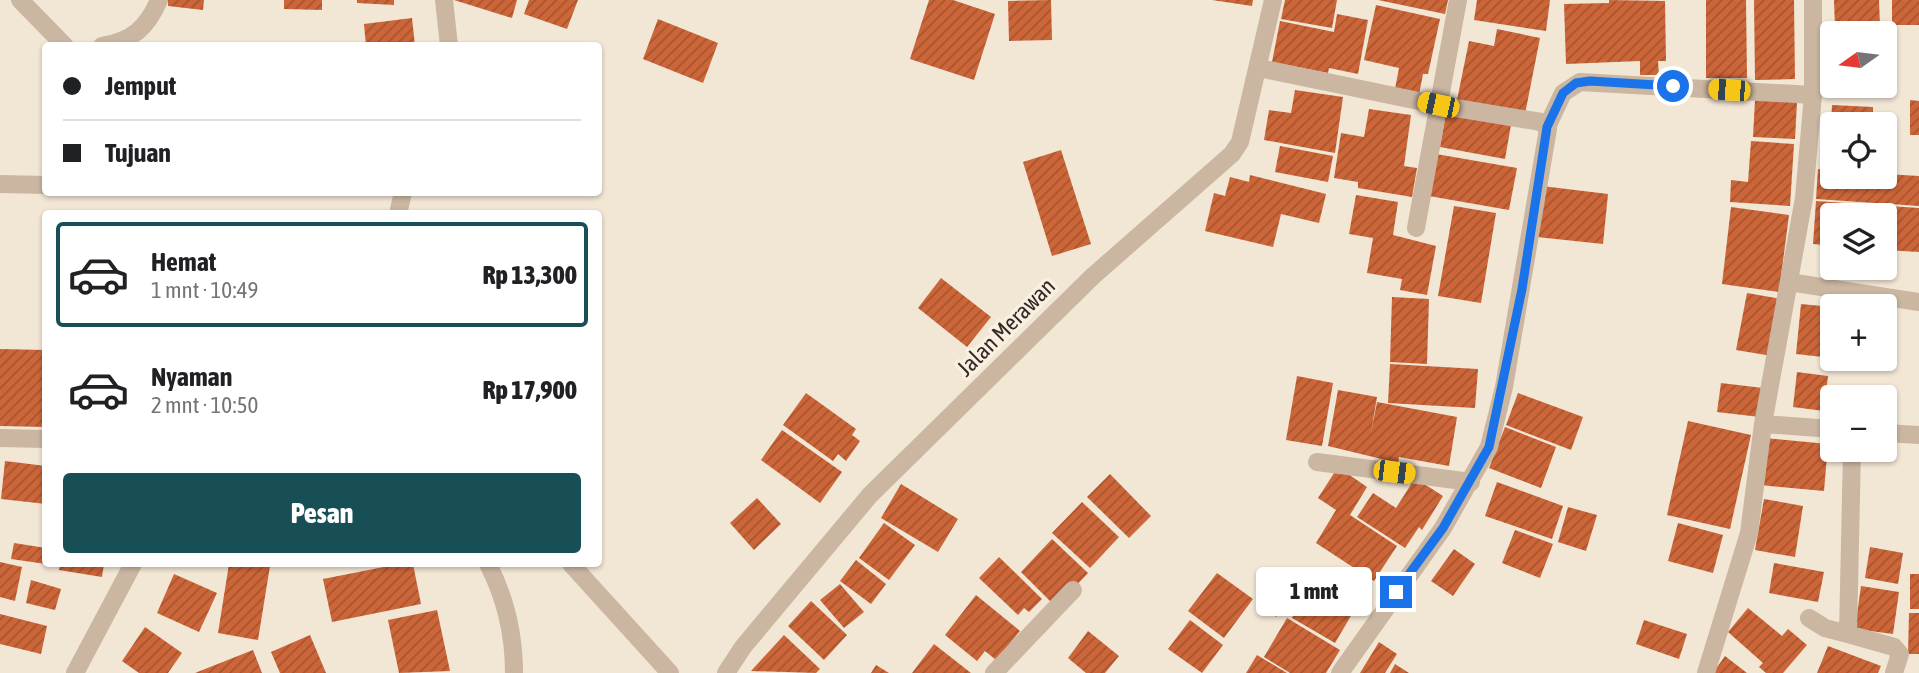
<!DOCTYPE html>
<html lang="id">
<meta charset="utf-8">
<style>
:root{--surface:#fff;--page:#f2f2f2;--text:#202124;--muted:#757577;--line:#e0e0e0;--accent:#184e56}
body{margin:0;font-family:"Asap Condensed",sans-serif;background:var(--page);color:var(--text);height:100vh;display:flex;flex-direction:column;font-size:26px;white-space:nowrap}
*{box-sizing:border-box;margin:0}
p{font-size:23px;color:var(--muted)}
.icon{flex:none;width:38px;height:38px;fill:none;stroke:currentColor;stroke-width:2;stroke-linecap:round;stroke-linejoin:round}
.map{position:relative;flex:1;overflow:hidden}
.panel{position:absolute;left:42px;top:210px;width:560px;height:357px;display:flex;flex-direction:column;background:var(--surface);border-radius:7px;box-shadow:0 2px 5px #0004}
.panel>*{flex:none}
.top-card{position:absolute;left:42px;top:42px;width:560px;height:154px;border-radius:7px;box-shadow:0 2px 5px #0004;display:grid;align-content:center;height:154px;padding:0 21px;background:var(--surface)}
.needle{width:46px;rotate:256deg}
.controls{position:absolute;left:1820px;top:21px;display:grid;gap:14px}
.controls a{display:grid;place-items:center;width:77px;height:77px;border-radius:7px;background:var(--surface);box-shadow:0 2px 5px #0004;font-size:35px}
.end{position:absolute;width:32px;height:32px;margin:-16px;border:9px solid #1a73e8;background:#fff;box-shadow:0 0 0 4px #fff}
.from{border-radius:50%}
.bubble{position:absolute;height:49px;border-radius:7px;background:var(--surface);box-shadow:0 2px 5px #0004;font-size:23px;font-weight:800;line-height:49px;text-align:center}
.car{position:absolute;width:21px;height:42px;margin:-21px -10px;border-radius:9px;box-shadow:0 0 5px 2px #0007;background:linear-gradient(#f5c518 24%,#345 0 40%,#f5c518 0 76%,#345 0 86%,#f5c518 0)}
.top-card b{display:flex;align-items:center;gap:24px;height:66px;font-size:26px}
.top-card b+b{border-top:2px solid var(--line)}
.top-card i{width:18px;height:18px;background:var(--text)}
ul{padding:12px 0 0;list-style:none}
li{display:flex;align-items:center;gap:21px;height:105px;margin:0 14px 10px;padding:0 7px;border:4px solid transparent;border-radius:7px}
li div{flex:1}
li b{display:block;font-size:26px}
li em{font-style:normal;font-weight:800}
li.selected{border-color:var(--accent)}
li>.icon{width:63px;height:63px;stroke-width:1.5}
.primary-button{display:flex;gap:14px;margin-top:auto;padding:14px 21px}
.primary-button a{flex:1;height:80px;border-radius:7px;background:var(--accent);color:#fff;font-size:28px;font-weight:800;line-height:80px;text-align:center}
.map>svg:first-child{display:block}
.building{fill:url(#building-hatch)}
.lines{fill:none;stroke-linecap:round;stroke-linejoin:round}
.street{stroke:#cab6a1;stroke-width:18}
.route{stroke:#1a73e8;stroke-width:9}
.labels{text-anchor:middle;stroke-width:7;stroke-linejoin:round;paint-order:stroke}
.street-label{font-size:23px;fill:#342a24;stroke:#f9f0e1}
</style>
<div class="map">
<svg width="1919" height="673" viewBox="0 0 1919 673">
<defs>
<pattern id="building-hatch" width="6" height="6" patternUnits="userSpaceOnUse" patternTransform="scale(1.75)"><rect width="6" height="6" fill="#cc6639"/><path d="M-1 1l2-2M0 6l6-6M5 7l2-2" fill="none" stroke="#a65430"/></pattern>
</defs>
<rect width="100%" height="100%" fill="#f2e6d5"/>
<path class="building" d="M168 0H204L203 10 168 6Z
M284 0H322V10L284 9Z
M357 0H394V5L357 3Z
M454 0H517L512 18Z
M529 0H578L567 29 524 14Z
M929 0H953L995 14 974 80 910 59Z
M1051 0 1052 40 1009 41 1008 1Z
M1212 0H1253L1252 6Z
M1285 0H1337L1332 28 1281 19Z
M1378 0H1448L1445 14Z
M1477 0H1550L1546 31 1474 20Z
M1609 0 1665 1 1666 61H1658L1659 75H1640V61L1566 64 1564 4 1609 3Z
M1706 0H1746L1747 78H1706Z
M1754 0H1794L1795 79 1755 80Z
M1834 0H1879L1880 27 1835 28Z
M1892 0H1919V25H1892Z
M1376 5 1440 19 1428 74H1423L1419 95 1395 89 1399 68 1364 60Z
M1337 14 1368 20 1358 74 1329 68 1328 73 1272 62 1280 21 1334 32Z
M412 18 415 46H366L364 24Z
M658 19 718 43 703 83 643 59Z
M1497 29 1540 38 1525 114 1457 100 1469 41 1494 46Z
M1295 90 1343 97 1335 153 1264 140 1269 110 1291 113Z
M1755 100 1797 102 1795 139 1753 137Z
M1910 100 1919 101V135H1910Z
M1832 105 1873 107V124H1831Z
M1369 109 1411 115 1404 166 1417 168 1412 197 1358 188V182L1334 178 1341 133 1364 137Z
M1446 113 1511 125 1505 159 1440 147Z
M1751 141 1794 144 1790 206 1730 202 1731 180 1748 182Z
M1280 146 1333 156 1328 182 1275 172Z
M1061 150 1091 244 1052 256 1023 162Z
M1436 154 1517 168 1509 210 1429 196Z
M1818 169 1832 170V177H1885V174L1919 176V206L1816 199Z
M1250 175 1326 194 1319 223 1281 214 1273 247 1205 231 1214 193 1225 196 1230 177 1249 182Z
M1542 186 1608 194 1603 244 1537 237Z
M1356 195 1398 202 1393 235 1436 246 1427 295 1400 290 1402 279 1367 273 1373 238 1349 234Z
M1816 201 1919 208V252L1885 250V215H1832V246L1813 244Z
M1454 206 1496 213 1481 303 1438 296Z
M1731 207 1789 215 1779 292 1722 284Z
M941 278 991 317 967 347 918 308Z
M1747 293 1782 299 1772 356 1736 350Z
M1392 297 1429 299 1427 364 1390 362Z
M1801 304 1832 307V358L1796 354Z
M0 349 45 350 44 427 0 426Z
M1390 364 1478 369 1475 408 1388 403Z
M1797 372 1828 376 1824 411 1793 407Z
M1297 376 1333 383 1322 446 1286 440Z
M1721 383 1763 388 1760 417 1717 412Z
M1338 390 1377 397 1371 433 1377 402 1457 417 1449 466 1399 457 1398 463 1328 446Z
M806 393 856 429 852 435 860 441 846 461 838 454 833 461 783 425Z
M1518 393 1583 417 1571 450 1506 425Z
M1688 421 1751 435 1730 529 1667 515Z
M1505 427 1556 447 1541 488 1489 468Z
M782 430 842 472 820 503 761 460Z
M1765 438 1828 444 1824 491 1760 485Z
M5 461 46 466V504L1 499Z
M1338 467 1367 487 1350 515 1397 546 1374 581 1316 543 1336 510 1318 498Z
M1110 474 1151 516 1129 538 1087 497Z
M1415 478 1443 496 1422 530 1419 527 1405 548 1357 517 1373 493 1396 508Z
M1497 482 1563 506 1552 539 1485 516Z
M901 484 958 519 938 552 881 518Z
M757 498 781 524 754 550 730 523Z
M1764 499 1803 506 1795 557 1755 550Z
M1082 502 1119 537 1090 568 1052 533Z
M1568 507 1597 515 1586 551 1558 542Z
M884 523 915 545 889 580 859 558Z
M1678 523 1723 535 1713 573 1668 561Z
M1515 530 1553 544 1540 578 1502 563Z
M1052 539 1088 573 1056 607 1021 572Z
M14 543 46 548V564L11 559Z
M1870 547 1903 553 1898 584 1865 578Z
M1454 549 1475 564 1453 596 1431 581Z
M999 557 1042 599 1029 612 1024 608 1018 615 979 578Z
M856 560 886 584 871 604 840 581Z
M0 562 22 567 15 601 0 597Z
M1774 563 1824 572 1818 602 1769 593Z
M60 564H104L102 577 59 570Z
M229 564 270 566 258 640 218 633Z
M399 564H413L421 604 332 622 323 579Z
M1279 572 1298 586 1276 617 1257 603Z
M1217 573 1253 599 1224 638 1188 611Z
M174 574 217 593 199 632 157 613Z
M1910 574H1919V609H1910Z
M31 580 61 589 55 610 26 603Z
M1312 583 1355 609 1335 643 1292 618Z
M840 584 864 612 844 628 820 600Z
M1861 586 1899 592 1893 634 1855 629Z
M976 595 1020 631 996 660 985 651 977 661 945 635Z
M811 601 847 635 824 660 788 626Z
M1748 608 1782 636 1788 629 1807 645 1783 673H1766L1759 667 1763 663 1728 632Z
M437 610 450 671 399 673 388 620Z
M1909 613H1919V654H1908Z
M0 614 47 626 41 654 0 644Z
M1287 618 1340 650 1326 673H1290L1264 657Z
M1190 620 1223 645 1202 673 1168 649Z
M1644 620 1687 634 1679 659 1636 644Z
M145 627 182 653 168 673H139L122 661Z
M1088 631 1119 656 1105 673H1086L1068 658Z
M310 635 326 673H280L271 652Z
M784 635 820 669 816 673 751 671Z
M1379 642 1397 654 1385 673H1360Z
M934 644 971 673H912Z
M1828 646 1881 666 1878 673H1817Z
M253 650 262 673H195Z
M1257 655 1287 673H1246Z
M1725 656 1747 673H1713Z
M1395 664 1409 673H1390Z
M876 665 889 673H871Z"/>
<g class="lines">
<path class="street" d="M20 0 65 46
M444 0 449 46
M102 46C132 41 147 28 159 0
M1259 68 1438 105 1541 122 1548 129 1504 387 1489 447 1443 528 1340 673
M1547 127 1563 93 1580 82 1813 95
M0 184 46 185
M398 214 403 192
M1416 228 1458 0
M1789 282 1919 302
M1763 424 1832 429
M1885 433 1919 435
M0 438 46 439
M1852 450 1848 634 1894 647 1900 654 1894 673
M1317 462 1471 482
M488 564C506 599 514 634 514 673
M571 564 670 673
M1809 618 1825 628 1848 634
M75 673 133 564
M726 673 743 647 870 495 1093 276 1232 154 1240 142 1273 0
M994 673 1073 590
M1706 673 1749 533 1763 424 1804 198 1813 95V0"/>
</g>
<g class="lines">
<path class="route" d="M1396 592 1443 528 1489 447 1522 289 1547 127 1563 93 1576 83 1590 81 1673 86"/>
</g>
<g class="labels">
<g class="street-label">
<text transform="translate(1006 327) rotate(-45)" y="8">Jalan Merawan</text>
</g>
</g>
</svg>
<div class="controls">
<a><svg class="needle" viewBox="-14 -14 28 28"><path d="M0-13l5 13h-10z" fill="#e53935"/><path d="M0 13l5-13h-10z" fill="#757577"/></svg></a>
<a><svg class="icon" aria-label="locate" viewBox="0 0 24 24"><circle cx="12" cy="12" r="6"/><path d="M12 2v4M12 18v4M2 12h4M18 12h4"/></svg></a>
<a><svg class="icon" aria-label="layers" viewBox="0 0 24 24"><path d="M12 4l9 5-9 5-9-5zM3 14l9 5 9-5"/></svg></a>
<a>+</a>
<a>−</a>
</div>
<i class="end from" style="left:1673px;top:86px"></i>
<i class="end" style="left:1396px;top:592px"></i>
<div class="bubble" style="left:1256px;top:567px;width:116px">1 mnt</div>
<i class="car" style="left:1729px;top:90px;rotate:274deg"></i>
<i class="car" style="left:1438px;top:105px;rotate:282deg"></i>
<i class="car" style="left:1394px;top:472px;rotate:97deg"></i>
<div class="top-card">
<b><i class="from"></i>Jemput</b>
<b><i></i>Tujuan</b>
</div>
<section class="panel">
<ul>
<li class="selected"><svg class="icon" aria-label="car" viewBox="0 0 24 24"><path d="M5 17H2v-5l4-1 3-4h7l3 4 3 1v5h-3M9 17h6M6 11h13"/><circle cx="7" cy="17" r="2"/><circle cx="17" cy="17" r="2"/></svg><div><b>Hemat</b><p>1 mnt · 10:49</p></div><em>Rp 13,300</em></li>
<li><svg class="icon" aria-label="car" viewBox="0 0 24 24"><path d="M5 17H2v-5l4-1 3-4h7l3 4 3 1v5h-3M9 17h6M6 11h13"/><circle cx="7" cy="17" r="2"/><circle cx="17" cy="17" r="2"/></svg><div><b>Nyaman</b><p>2 mnt · 10:50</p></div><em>Rp 17,900</em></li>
</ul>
<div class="primary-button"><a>Pesan</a></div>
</section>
</div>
